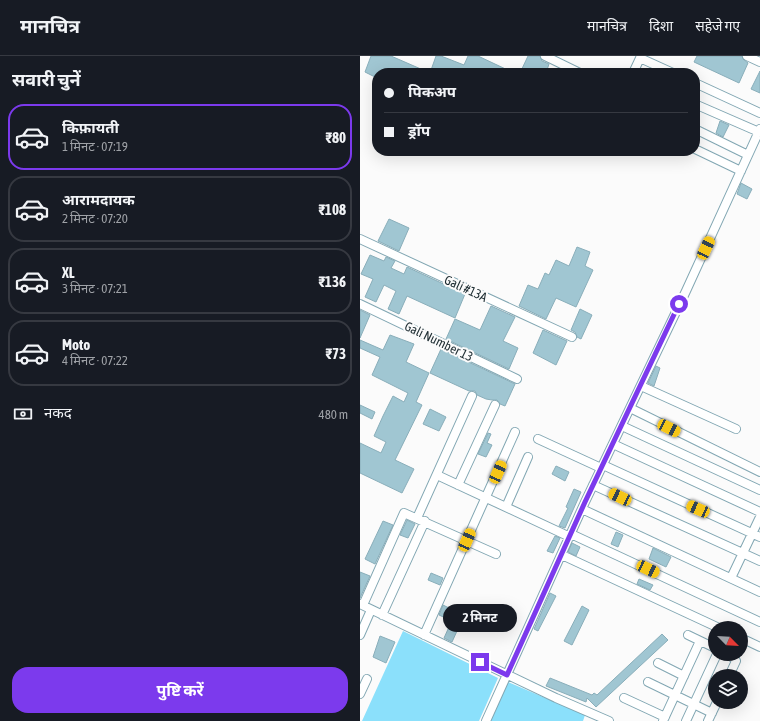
<!DOCTYPE html>
<html lang="hi">
<meta charset="utf-8">
<style>
:root{--surface:#171b24;--page:#242831;--text:#f1f3f6;--muted:#9ea1a6;--line:#363941;--accent:#7c3aed}
body{margin:0;font-family:"Asap Condensed","Noto Sans Devanagari",sans-serif;background:var(--page);color:var(--text);height:100vh;display:flex;flex-direction:column;font-size:15px;white-space:nowrap}
*{box-sizing:border-box;margin:0}
p{font-size:13px;color:var(--muted)}
.icon{flex:none;width:22px;height:22px;fill:none;stroke:currentColor;stroke-width:2;stroke-linecap:round;stroke-linejoin:round}
.map{position:relative;flex:1;overflow:hidden}
.panel{display:flex;flex-direction:column;background:var(--surface);width:360px}
.panel>*{flex:none}
.guide{position:absolute;left:12px;top:12px;width:328px;height:88px;border-radius:16px;box-shadow:0 4px 16px #0002;display:grid;align-content:center;height:88px;padding:0 12px;background:var(--surface)}
.needle{width:26px;rotate:114deg}
.tools{position:absolute;left:348px;top:565px;display:grid;gap:8px}
.tools a{display:grid;place-items:center;width:40px;height:40px;border-radius:50%;background:var(--surface);box-shadow:0 4px 16px #0002;font-size:20px}
.end{position:absolute;width:18px;height:18px;margin:-9px;border:5px solid #7c3aed;background:#fff;box-shadow:0 0 0 2px #fff}
.from{border-radius:50%}
.bubble{position:absolute;height:28px;border-radius:14px;background:var(--surface);box-shadow:0 4px 16px #0002;font-size:13px;font-weight:700;line-height:28px;text-align:center}
.car{position:absolute;width:12px;height:24px;margin:-12px -6px;border-radius:5px;box-shadow:0 0 3px 1px #0007;background:linear-gradient(#f5c518 24%,#345 0 40%,#f5c518 0 76%,#345 0 86%,#f5c518 0)}
.guide b{display:flex;align-items:center;gap:14px;height:38px;font-size:15px}
.guide b+b{border-top:1px solid var(--line)}
.guide i{width:10px;height:10px;background:var(--text)}
ul{padding:0;list-style:none}
li{display:flex;align-items:center;gap:12px;height:66px;margin:0 8px 6px;padding:0 4px;border:2px solid var(--line);border-radius:16px}
li div{flex:1}
li b{display:block;font-size:15px}
li em{font-style:normal;font-weight:700}
li.selected{border-color:var(--accent)}
li>.icon{width:36px;height:36px;stroke-width:1.5}
h2{padding:0 12px;font-size:18px;line-height:48px}
.pay{display:flex;align-items:center;gap:10px;height:44px;padding:0 12px;font-size:15px}
.pay p{margin-inline-start:auto}
.primary-button{display:flex;gap:8px;margin-top:auto;padding:8px 12px}
.primary-button a{flex:1;height:46px;border-radius:16px;background:var(--accent);color:#fff;font-size:16px;font-weight:700;line-height:46px;text-align:center}
header{display:flex;align-items:center;gap:24px;box-sizing:border-box;height:56px;padding:0 20px;background:var(--surface);border-bottom:1px solid var(--line)}
header strong{font-size:19px}
nav{display:flex;gap:22px;margin-inline-start:auto;font-size:14px}
main{display:flex;flex:1;min-height:0}
.map>svg:first-child{display:block}
.green{fill:#8be0fb}
.building{fill:#a0c6d2;stroke:#89aeba}
.lines{fill:none;stroke-linecap:round;stroke-linejoin:round}
.minor-casing{stroke:#82a7b3;stroke-width:10}
.minor{stroke:#fff;stroke-width:8}
.route{stroke:#7c3aed;stroke-width:5}
.labels{text-anchor:middle;stroke-width:4;stroke-linejoin:round;paint-order:stroke}
.street-label{font-size:13px;fill:#1d2c31;stroke:#fbfbfb}
</style>
<header>
<strong>मानचित्र</strong>
<nav><a>मानचित्र</a><a>दिशा</a><a>सहेजे गए</a></nav>
</header>
<main>
<section class="panel">
<h2>सवारी चुनें</h2>
<ul>
<li class="selected"><svg class="icon" aria-label="car" viewBox="0 0 24 24"><path d="M5 17H2v-5l4-1 3-4h7l3 4 3 1v5h-3M9 17h6M6 11h13"/><circle cx="7" cy="17" r="2"/><circle cx="17" cy="17" r="2"/></svg><div><b>किफ़ायती</b><p>1 मिनट · 07:19</p></div><em>₹80</em></li>
<li><svg class="icon" aria-label="car" viewBox="0 0 24 24"><path d="M5 17H2v-5l4-1 3-4h7l3 4 3 1v5h-3M9 17h6M6 11h13"/><circle cx="7" cy="17" r="2"/><circle cx="17" cy="17" r="2"/></svg><div><b>आरामदायक</b><p>2 मिनट · 07:20</p></div><em>₹108</em></li>
<li><svg class="icon" aria-label="car" viewBox="0 0 24 24"><path d="M5 17H2v-5l4-1 3-4h7l3 4 3 1v5h-3M9 17h6M6 11h13"/><circle cx="7" cy="17" r="2"/><circle cx="17" cy="17" r="2"/></svg><div><b>XL</b><p>3 मिनट · 07:21</p></div><em>₹136</em></li>
<li><svg class="icon" aria-label="car" viewBox="0 0 24 24"><path d="M5 17H2v-5l4-1 3-4h7l3 4 3 1v5h-3M9 17h6M6 11h13"/><circle cx="7" cy="17" r="2"/><circle cx="17" cy="17" r="2"/></svg><div><b>Moto</b><p>4 मिनट · 07:22</p></div><em>₹73</em></li>
</ul>
<div class="pay"><svg class="icon" aria-label="cash" viewBox="0 0 24 24"><path d="M3 7h18v10H3z"/><circle cx="12" cy="12" r="2"/></svg>नकद<p>480 m</p></div>
<div class="primary-button"><a>पुष्टि करें</a></div>
</section>
<div class="map">
<svg width="400" height="665" viewBox="0 0 400 665">
<rect width="100%" height="100%" fill="#fbfbfb"/>
<path class="green" d="M43 575 138 622 119 665H2Z
M148 626 225 659 223 665H130Z"/>
<path class="building" d="M11 0H31L70 17 76 0H81L104 9 108 0H118L154 17H17V22L5 16Z
M168 0H180L182 5 189 8 186 17H160Z
M337 0H382L383 3 388 7 379 27 334 6Z
M400 15V37L391 33Z
M360 65 369 69 363 81 356 77Z
M381 127 392 133 387 143 377 138Z
M29 163 49 172 39 195 18 185Z
M217 191 230 196 225 210 233 214 216 251 196 242 186 263 159 250 168 229 178 233 185 217 189 219 196 204 209 210Z
M10 199 24 205 26 201 35 205 31 212 44 218 47 211 105 238 95 262 47 240 39 258 28 253 36 235 24 229 16 246 5 241 13 223 1 218Z
M131 250 155 261 143 285 158 292 149 313 86 283 95 263 120 274Z
M220 253 232 259 221 283 217 281 215 276 211 274Z
M0 254 10 259 0 282Z
M183 274 207 285 196 309 173 297Z
M30 279 54 288 46 306 69 317 56 346 62 349 35 404 54 413 42 437 0 417V387L21 397 26 386 14 380 23 360 33 340 44 346 48 337 12 319 20 301 0 292V284L23 294Z
M81 293 155 328 145 350 140 348 137 344H132L126 343 117 339 115 335H109L70 317Z
M296 310 300 312 294 330 288 327Z
M0 349 15 356 12 363 0 357Z
M70 353 86 361 79 375 63 368Z
M128 377 131 378 127 387 132 389 126 401 118 398Z
M196 410 209 416 205 425 192 418Z
M214 433 221 436 205 472 199 470 208 452 206 451Z
M47 464 55 468 48 482 40 479Z
M23 465 33 469 15 508 5 503Z
M256 476 263 479 258 491 251 488Z
M195 480 200 482 193 497 187 495Z
M212 487 220 491 216 500 208 496Z
M293 492 311 501 306 511 289 503Z
M0 516 10 520 0 542Z
M71 517 83 522 80 529 68 524Z
M279 523 293 529 290 534 277 528Z
M190 537 196 540 178 575 174 573Z
M83 549 95 555 90 564 79 559Z
M222 550 229 554 212 589 204 585Z
M89 571 97 575 92 586 84 582Z
M302 578 308 584 236 651 227 642 226 646 186 630 190 622 232 639 234 637 237 639Z
M20 580 35 586 26 607 13 601Z"/>
<g class="lines">
<g class="minor-casing">
<path id="minor" d="M185 0 220 17
M387 0 400 6
M280 2 313 17
M273 17 281 0
M335 27 400 57
M337 49 399 76
M335 73 388 99
M335 93 381 115
M0 183 212 281
M0 248 157 323
M281 330 376 373
M270 352 400 416
M262 370 400 434
M178 383 241 412
M253 388 400 456
M243 409 400 481
M77 419 210 481
M98 429 135 349
M233 429 400 505
M146 451 168 401
M222 453 400 536
M57 462 112 340
M211 478 400 566
M202 499 359 572
M371 522 400 461
M0 548 196 642 249 665
M3 549 44 457 136 498
M22 559 65 465
M0 579 11 554
M64 579 155 376
M328 579 355 592
M381 582 400 591
M367 598 375 603 376 605 369 620
M298 607 324 620
M288 626 352 657
M0 638 7 623
M264 642 305 661
M126 665 225 446 326 235 400 73
M303 665 340 585
M326 665 357 598
M348 665 357 646"/>
</g>
<use href="#minor" class="minor"/>
</g>
<g class="lines">
<path class="route" d="M120 606 147 619 225 446 319 248"/>
</g>
<g class="labels">
<g class="street-label">
<text transform="translate(106 232) rotate(25)" y="5">Gali #13A</text>
<text transform="translate(79 285) rotate(26)" y="5">Gali Number 13</text>
</g>
</g>
</svg>
<div class="tools">
<a><svg class="needle" viewBox="-14 -14 28 28"><path d="M0-13l5 13h-10z" fill="#e53935"/><path d="M0 13l5-13h-10z" fill="#9ea1a6"/></svg></a>
<a><svg class="icon" aria-label="layers" viewBox="0 0 24 24"><path d="M12 4l9 5-9 5-9-5zM3 14l9 5 9-5"/></svg></a>
</div>
<i class="end from" style="left:319px;top:248px"></i>
<i class="end" style="left:120px;top:606px"></i>
<div class="bubble" style="left:83px;top:548px;width:74px">2 मिनट</div>
<i class="car" style="left:346px;top:192px;rotate:25deg"></i>
<i class="car" style="left:309px;top:372px;rotate:116deg"></i>
<i class="car" style="left:138px;top:416px;rotate:24deg"></i>
<i class="car" style="left:260px;top:441px;rotate:295deg"></i>
<i class="car" style="left:338px;top:453px;rotate:294deg"></i>
<i class="car" style="left:107px;top:484px;rotate:24deg"></i>
<i class="car" style="left:288px;top:513px;rotate:115deg"></i>
<div class="guide">
<b><i class="from"></i>पिकअप</b>
<b><i></i>ड्रॉप</b>
</div>
</div>
</main>
